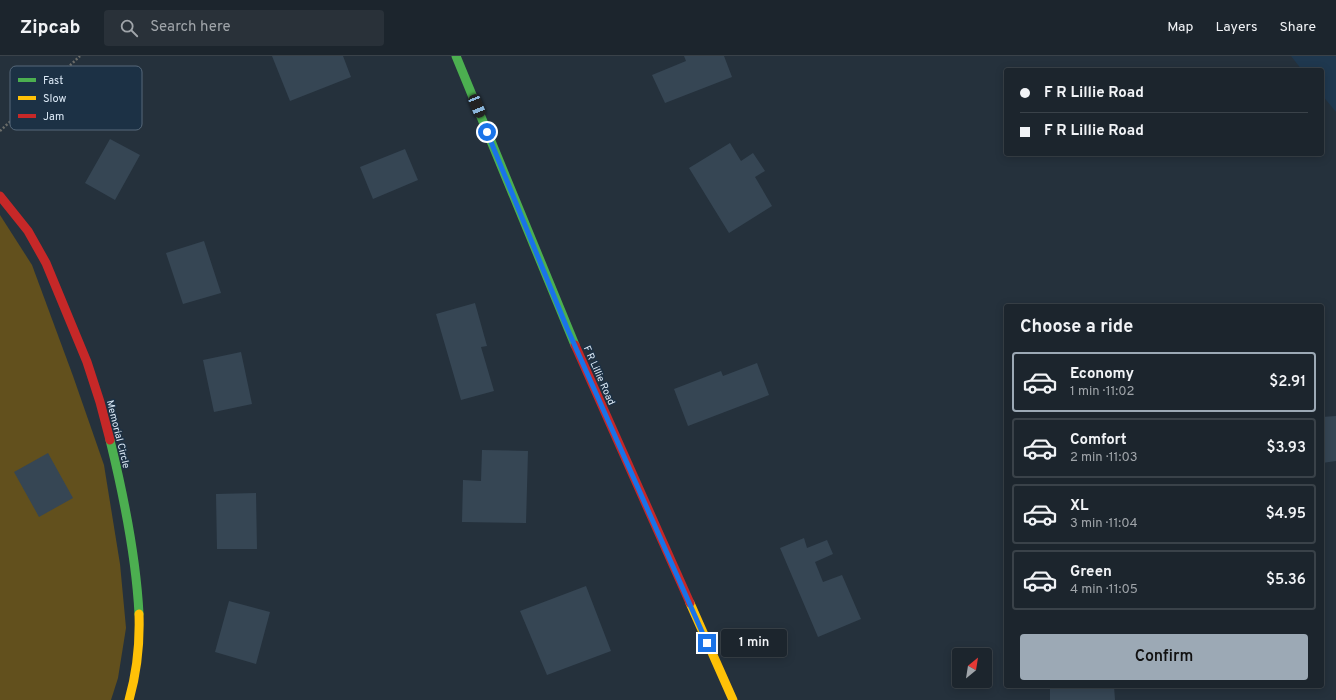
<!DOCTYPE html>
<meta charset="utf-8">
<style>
:root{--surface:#1c252d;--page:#293139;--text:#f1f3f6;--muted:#a0a5aa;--line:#3a4249;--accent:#9ca9b5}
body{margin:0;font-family:Overpass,sans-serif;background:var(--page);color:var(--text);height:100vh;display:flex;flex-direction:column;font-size:15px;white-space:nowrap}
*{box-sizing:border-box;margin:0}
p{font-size:13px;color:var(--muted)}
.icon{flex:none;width:22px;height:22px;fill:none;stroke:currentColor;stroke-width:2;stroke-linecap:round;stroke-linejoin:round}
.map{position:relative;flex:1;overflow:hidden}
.panel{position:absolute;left:1004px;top:248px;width:320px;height:384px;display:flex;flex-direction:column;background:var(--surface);border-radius:4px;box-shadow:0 2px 10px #0003,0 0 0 1px var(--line)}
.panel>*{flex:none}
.top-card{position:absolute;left:1004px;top:12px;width:320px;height:88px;border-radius:4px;box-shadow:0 2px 10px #0003,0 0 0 1px var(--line);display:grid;align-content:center;height:88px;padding:0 16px;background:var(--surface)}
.needle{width:26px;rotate:30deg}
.fabs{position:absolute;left:952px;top:592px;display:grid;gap:8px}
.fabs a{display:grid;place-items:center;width:40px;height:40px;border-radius:4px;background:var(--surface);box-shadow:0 2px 10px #0003,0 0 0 1px var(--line);font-size:20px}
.end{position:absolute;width:18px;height:18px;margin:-9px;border:5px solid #1a73e8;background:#fff;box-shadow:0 0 0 2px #fff}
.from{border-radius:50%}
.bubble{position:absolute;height:28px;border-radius:4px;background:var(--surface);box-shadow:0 2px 10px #0003,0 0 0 1px var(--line);font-size:13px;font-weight:600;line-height:28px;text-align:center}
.car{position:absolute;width:12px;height:24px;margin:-12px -6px;border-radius:5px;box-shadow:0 0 3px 1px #0007;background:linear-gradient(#222 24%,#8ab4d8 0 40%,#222 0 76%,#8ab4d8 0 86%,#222 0)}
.top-card b{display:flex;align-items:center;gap:14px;height:38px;font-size:15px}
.top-card b+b{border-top:1px solid var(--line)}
.top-card i{width:10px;height:10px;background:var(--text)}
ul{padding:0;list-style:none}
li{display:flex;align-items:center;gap:12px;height:60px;margin:0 8px 6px;padding:0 8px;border:2px solid var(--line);border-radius:4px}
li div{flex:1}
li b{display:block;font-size:15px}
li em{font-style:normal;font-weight:600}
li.selected{border-color:var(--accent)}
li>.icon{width:36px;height:36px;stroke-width:1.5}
h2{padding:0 16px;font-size:18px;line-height:48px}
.action{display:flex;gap:8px;margin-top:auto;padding:8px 16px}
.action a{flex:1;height:46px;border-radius:4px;background:var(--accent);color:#111;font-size:16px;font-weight:600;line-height:46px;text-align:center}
header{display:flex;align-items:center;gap:24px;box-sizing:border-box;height:56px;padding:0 20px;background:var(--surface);border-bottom:1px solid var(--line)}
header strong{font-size:19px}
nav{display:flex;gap:22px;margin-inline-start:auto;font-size:14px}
.search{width:280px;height:36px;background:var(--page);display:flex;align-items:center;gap:10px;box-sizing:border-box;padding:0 14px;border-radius:4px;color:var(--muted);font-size:15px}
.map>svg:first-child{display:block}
.built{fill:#1f384f}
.green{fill:#62501d}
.building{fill:#364654}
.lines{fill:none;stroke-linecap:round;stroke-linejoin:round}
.path{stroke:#6a6c69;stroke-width:2.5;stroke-dasharray:2 2;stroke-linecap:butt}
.fast{stroke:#4caf50;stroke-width:9}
.slow{stroke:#ffc107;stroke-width:9}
.jam{stroke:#c62828;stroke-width:9}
.route{stroke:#1a73e8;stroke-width:5}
.labels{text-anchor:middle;stroke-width:3;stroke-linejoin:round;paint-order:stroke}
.street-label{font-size:10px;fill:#dce9f6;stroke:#1c3145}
.key{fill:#1c3145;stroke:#56687a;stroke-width:1}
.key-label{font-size:11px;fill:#dce9f6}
</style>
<header>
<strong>Zipcab</strong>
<div class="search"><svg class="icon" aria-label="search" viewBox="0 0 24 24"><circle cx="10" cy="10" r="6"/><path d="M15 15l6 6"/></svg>Search here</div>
<nav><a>Map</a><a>Layers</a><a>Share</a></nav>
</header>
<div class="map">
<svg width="1336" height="644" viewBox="0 0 1336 644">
<rect width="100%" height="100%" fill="#25313c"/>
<path class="built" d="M1291 0H1336V56L1322 39V14H1302Z"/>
<path class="green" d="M0 159 32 209 73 320 104 409 120 508 126 572 118 622 111 644H0Z"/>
<path class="building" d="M272 0H343L351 21 290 45Z
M684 0H724L732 21 665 47 652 19 686 5Z
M110 83 140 99 115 144 85 127Z
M730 87 741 105 753 97 765 115 755 121 772 150 729 177 689 112Z
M405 93 418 124 373 143 360 111Z
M204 185 221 237 183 248 166 197Z
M475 247 487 290 481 291 494 335 461 344 436 258Z
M241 296 252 348 214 356 203 304Z
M757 307 769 339 688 370 674 333 721 315 723 320Z
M1336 360V405L1322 407V361Z
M482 394 528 395 526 467 462 466 463 424 481 425Z
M48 397 73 442 39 461 14 416Z
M256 437 257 493H217L216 438Z
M804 482 807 492 827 484 833 498 815 506 823 526 842 519 861 563 818 581 780 492Z
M586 530 611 595 547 619 520 555Z
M229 545 270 556 256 608 215 596Z
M1050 630H1114L1115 644H1050Z"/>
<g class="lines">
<path class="path" d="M0 75 80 0"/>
<path class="fast" d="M456 0 575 289
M110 384C124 441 136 499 139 558"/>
<path class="slow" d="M690 547 733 644
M129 644C137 616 140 588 139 558"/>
<path class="jam" d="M0 140 28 175 46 207 87 306 100 346 110 384
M575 289 690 547"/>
</g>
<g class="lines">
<path class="route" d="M487 76 567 272 707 587"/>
</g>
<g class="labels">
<g class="street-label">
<text transform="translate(600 319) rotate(66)" y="4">F R Lillie Road</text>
<text transform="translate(119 378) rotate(76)" y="4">Memorial Circle</text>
</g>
</g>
<rect x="10" y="10" width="132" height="64" rx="6" class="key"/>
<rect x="18" y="22" width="18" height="4" fill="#4caf50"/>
<rect x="18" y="40" width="18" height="4" fill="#ffc107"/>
<rect x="18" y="58" width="18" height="4" fill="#c62828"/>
<g class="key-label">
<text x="43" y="28">Fast</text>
<text x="43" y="46">Slow</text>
<text x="43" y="64">Jam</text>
</g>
</svg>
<div class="fabs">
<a><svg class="needle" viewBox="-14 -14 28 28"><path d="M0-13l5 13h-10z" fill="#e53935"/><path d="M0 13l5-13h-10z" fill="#a0a5aa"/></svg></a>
</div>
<i class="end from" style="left:487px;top:76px"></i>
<i class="end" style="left:707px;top:587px"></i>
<div class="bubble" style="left:721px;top:573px;width:66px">1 min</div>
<i class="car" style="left:477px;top:50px;rotate:158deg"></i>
<div class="top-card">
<b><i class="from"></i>F R Lillie Road</b>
<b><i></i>F R Lillie Road</b>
</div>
<section class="panel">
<h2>Choose a ride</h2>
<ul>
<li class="selected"><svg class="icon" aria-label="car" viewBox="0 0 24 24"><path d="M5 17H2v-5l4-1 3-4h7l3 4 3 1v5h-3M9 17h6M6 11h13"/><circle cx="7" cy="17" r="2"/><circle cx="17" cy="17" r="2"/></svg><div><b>Economy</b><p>1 min · 11:02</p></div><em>$2.91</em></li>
<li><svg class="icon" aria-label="car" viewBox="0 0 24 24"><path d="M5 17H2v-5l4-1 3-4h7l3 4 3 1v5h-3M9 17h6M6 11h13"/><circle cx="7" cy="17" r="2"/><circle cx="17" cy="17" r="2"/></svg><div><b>Comfort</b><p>2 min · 11:03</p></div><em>$3.93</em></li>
<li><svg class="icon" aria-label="car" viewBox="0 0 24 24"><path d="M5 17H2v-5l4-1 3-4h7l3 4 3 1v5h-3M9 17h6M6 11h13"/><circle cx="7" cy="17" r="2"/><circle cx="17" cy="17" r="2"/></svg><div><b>XL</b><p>3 min · 11:04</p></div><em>$4.95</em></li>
<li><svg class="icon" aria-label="car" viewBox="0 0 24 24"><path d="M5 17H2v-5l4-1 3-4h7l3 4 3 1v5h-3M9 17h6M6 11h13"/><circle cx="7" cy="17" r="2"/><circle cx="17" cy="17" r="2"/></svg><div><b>Green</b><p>4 min · 11:05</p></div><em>$5.36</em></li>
</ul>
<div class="action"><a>Confirm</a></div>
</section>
</div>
